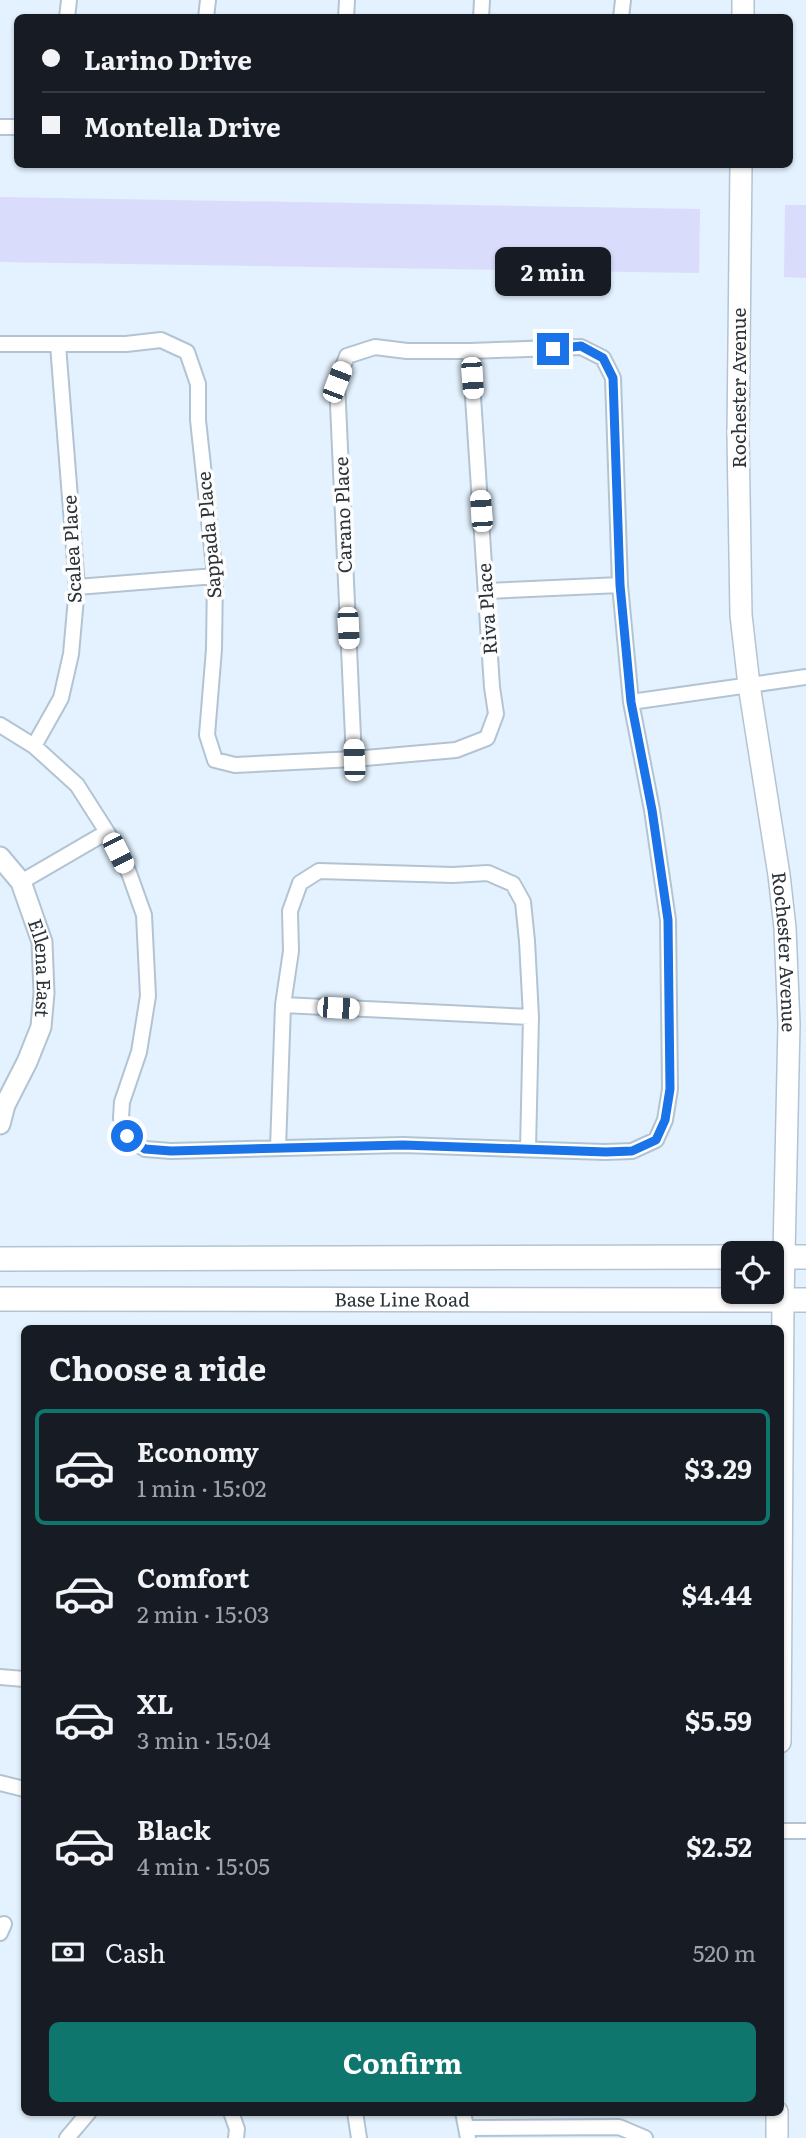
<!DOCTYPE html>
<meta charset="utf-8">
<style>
:root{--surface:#171b24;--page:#242831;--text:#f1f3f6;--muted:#9ea1a6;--line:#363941;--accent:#0f766e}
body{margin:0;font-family:Literata,serif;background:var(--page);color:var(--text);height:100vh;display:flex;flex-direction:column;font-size:26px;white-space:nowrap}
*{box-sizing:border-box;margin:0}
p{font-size:23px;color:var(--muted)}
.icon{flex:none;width:38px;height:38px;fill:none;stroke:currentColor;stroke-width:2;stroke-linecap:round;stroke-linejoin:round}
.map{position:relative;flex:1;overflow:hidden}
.details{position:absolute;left:21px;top:1325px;width:763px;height:791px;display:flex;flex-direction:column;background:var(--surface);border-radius:10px;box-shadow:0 2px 5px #0004}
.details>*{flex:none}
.top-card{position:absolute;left:14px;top:14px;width:779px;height:154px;border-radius:10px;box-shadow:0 2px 5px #0004;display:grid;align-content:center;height:154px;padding:0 28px;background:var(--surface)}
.controls{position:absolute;left:721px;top:1241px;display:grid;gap:14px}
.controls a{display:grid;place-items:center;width:63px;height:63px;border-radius:10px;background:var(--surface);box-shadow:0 2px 5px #0004;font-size:35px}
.end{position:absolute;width:32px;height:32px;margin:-16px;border:9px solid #1a73e8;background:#fff;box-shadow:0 0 0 4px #fff}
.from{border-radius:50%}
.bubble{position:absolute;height:49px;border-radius:10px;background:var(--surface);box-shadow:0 2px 5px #0004;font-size:23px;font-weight:700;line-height:49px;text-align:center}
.car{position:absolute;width:21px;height:42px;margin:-21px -10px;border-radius:9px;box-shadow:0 0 5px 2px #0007;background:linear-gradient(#fff 24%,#345 0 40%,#fff 0 76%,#345 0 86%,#fff 0)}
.top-card b{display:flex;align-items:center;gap:24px;height:66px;font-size:26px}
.top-card b+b{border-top:2px solid var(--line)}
.top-card i{width:18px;height:18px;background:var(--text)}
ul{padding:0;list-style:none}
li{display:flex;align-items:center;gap:21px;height:116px;margin:0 14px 10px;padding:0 14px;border:4px solid transparent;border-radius:10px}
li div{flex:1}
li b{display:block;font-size:26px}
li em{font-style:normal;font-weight:700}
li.active{border-color:var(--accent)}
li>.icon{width:63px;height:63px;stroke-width:1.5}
h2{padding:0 28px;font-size:32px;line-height:84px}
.pay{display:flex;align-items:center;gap:18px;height:77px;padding:0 28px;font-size:26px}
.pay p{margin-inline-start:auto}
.primary-button{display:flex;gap:14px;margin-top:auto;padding:14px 28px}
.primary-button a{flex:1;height:80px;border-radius:10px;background:var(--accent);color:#fff;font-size:28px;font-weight:700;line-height:80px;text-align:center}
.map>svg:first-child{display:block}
.green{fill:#dadcfc}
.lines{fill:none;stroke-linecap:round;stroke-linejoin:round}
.minor-casing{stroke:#b2c4d3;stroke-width:18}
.tertiary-casing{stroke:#b2c4d3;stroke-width:23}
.secondary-casing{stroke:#b2c4d3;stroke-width:24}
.primary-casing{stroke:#b2c4d3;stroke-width:26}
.minor{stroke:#fff;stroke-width:14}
.tertiary{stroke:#fff;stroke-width:19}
.secondary{stroke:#fff;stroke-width:21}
.primary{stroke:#fff;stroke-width:23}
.route{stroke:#1a73e8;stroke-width:9}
.labels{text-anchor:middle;stroke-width:7;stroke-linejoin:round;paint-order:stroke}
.street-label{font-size:19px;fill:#2b3338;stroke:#fdfdfd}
</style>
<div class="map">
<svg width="806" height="2138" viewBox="0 0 806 2138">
<rect width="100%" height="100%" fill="#e3f2fe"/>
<path class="green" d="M0 197 700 209 699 273 0 262Z
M785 205H806V278L784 277Z"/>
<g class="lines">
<g class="minor-casing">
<path id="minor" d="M67 18 69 0
M206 18 208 0
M346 18 347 0
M481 18 482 0
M621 18 623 0
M0 127H18
M0 344H126L161 340 187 352 198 384V420L215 576 214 649 207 735 215 760 235 765 354 759 456 750 487 738 496 714 492 687 470 351
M77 587 215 576
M486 591 620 585
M631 702 806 677
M0 725 34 746 77 785 107 832 129 873 144 915 148 996 139 1052 122 1102 121 1118 126 1137 145 1149 171 1151 403 1145 605 1152 632 1151 656 1140 665 1120 670 1089 668 920 652 810 631 702 620 585 613 378 603 358 581 347 470 351H407L375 347 347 356 337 382 354 759
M34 746 61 698 71 654 77 587 58 345
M21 882 107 832
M283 1005 531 1017
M278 1148 283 1005 291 951 290 911 300 883 319 871 453 875 488 873 513 884 523 902 527 941 531 1017 528 1149
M0 1677 24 1679
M0 1783 24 1789
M780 1831H806
M0 1933 4 1924
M231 2112 237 2129 236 2138
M355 2112 359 2138
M463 2112 468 2138
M467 2128 619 2127 645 2138
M67 2138 89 2112"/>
</g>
<g class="tertiary-casing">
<g id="tertiary">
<path id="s1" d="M0 857 21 882 42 942 44 993 41 1027 27 1062 5 1105 0 1124"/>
</g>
</g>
<g class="secondary-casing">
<g id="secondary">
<path d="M743 18V0"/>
<path id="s2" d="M741 164 738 435 741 615 749 685 779 875 785 928 789 1024 783 1300 780 1742"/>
<path d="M777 2138V2112"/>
</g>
</g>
<g class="primary-casing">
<g id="primary">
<path d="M772 1257H806"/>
<path d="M0 1259 733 1257"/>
<path id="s3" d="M0 1299 806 1300"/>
</g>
</g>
<use href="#minor" class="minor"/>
<use href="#tertiary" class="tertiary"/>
<use href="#secondary" class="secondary"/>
<use href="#primary" class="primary"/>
</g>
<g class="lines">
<path class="route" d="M127 1136 145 1149 171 1151 403 1145 606 1152 632 1151 656 1140 665 1120 670 1089 668 920 652 810 631 702 620 585 613 378 603 358 581 346 553 349"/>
</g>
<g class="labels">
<g class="street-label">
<text transform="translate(739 388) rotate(-90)" y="7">Rochester Avenue</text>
<text transform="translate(343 515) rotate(-92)" y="7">Carano Place</text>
<text transform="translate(209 535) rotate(-95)" y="7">Sappada Place</text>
<text transform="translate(72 549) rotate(-93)" y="7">Scalea Place</text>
<text transform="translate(487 609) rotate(-94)" y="7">Riva Place</text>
<text dy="7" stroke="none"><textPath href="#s2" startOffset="791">Rochester Avenue</textPath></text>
<text dy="7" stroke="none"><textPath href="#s1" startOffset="122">Ellena East</textPath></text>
<text dy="7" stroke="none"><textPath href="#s3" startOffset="402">Base Line Road</textPath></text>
</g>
</g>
</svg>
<div class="controls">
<a><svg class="icon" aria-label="locate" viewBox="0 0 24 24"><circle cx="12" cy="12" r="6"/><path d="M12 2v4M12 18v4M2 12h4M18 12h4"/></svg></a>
</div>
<i class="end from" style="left:127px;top:1136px"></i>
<i class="end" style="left:553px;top:349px"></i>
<div class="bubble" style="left:495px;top:247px;width:116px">2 min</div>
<i class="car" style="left:472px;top:378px;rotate:176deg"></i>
<i class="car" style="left:337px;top:382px;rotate:21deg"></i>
<i class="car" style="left:481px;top:511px;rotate:356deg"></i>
<i class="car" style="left:348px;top:628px;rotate:177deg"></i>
<i class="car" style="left:354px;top:760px;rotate:358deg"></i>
<i class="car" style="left:118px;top:853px;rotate:153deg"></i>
<i class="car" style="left:338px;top:1008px;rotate:93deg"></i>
<div class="top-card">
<b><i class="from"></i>Larino Drive</b>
<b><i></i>Montella Drive</b>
</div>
<section class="details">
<h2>Choose a ride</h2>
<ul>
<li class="active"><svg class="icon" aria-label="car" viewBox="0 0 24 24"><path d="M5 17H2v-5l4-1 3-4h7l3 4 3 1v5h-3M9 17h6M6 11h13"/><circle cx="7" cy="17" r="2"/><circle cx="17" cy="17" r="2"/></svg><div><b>Economy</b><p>1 min · 15:02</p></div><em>$3.29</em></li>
<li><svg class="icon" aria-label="car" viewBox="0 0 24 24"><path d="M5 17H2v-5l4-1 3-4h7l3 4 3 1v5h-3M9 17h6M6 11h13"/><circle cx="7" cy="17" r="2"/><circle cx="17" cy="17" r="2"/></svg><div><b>Comfort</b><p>2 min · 15:03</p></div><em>$4.44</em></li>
<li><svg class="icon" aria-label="car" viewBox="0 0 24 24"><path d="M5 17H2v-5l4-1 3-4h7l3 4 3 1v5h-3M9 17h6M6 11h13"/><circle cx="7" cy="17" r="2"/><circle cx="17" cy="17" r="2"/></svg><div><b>XL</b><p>3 min · 15:04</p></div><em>$5.59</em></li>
<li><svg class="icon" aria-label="car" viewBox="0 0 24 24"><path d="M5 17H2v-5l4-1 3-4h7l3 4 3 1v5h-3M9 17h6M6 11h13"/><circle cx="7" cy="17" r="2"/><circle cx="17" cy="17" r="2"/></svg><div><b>Black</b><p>4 min · 15:05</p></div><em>$2.52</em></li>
</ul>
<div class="pay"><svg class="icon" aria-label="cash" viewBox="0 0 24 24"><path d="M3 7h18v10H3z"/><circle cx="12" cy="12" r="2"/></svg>Cash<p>520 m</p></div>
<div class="primary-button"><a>Confirm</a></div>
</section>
</div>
